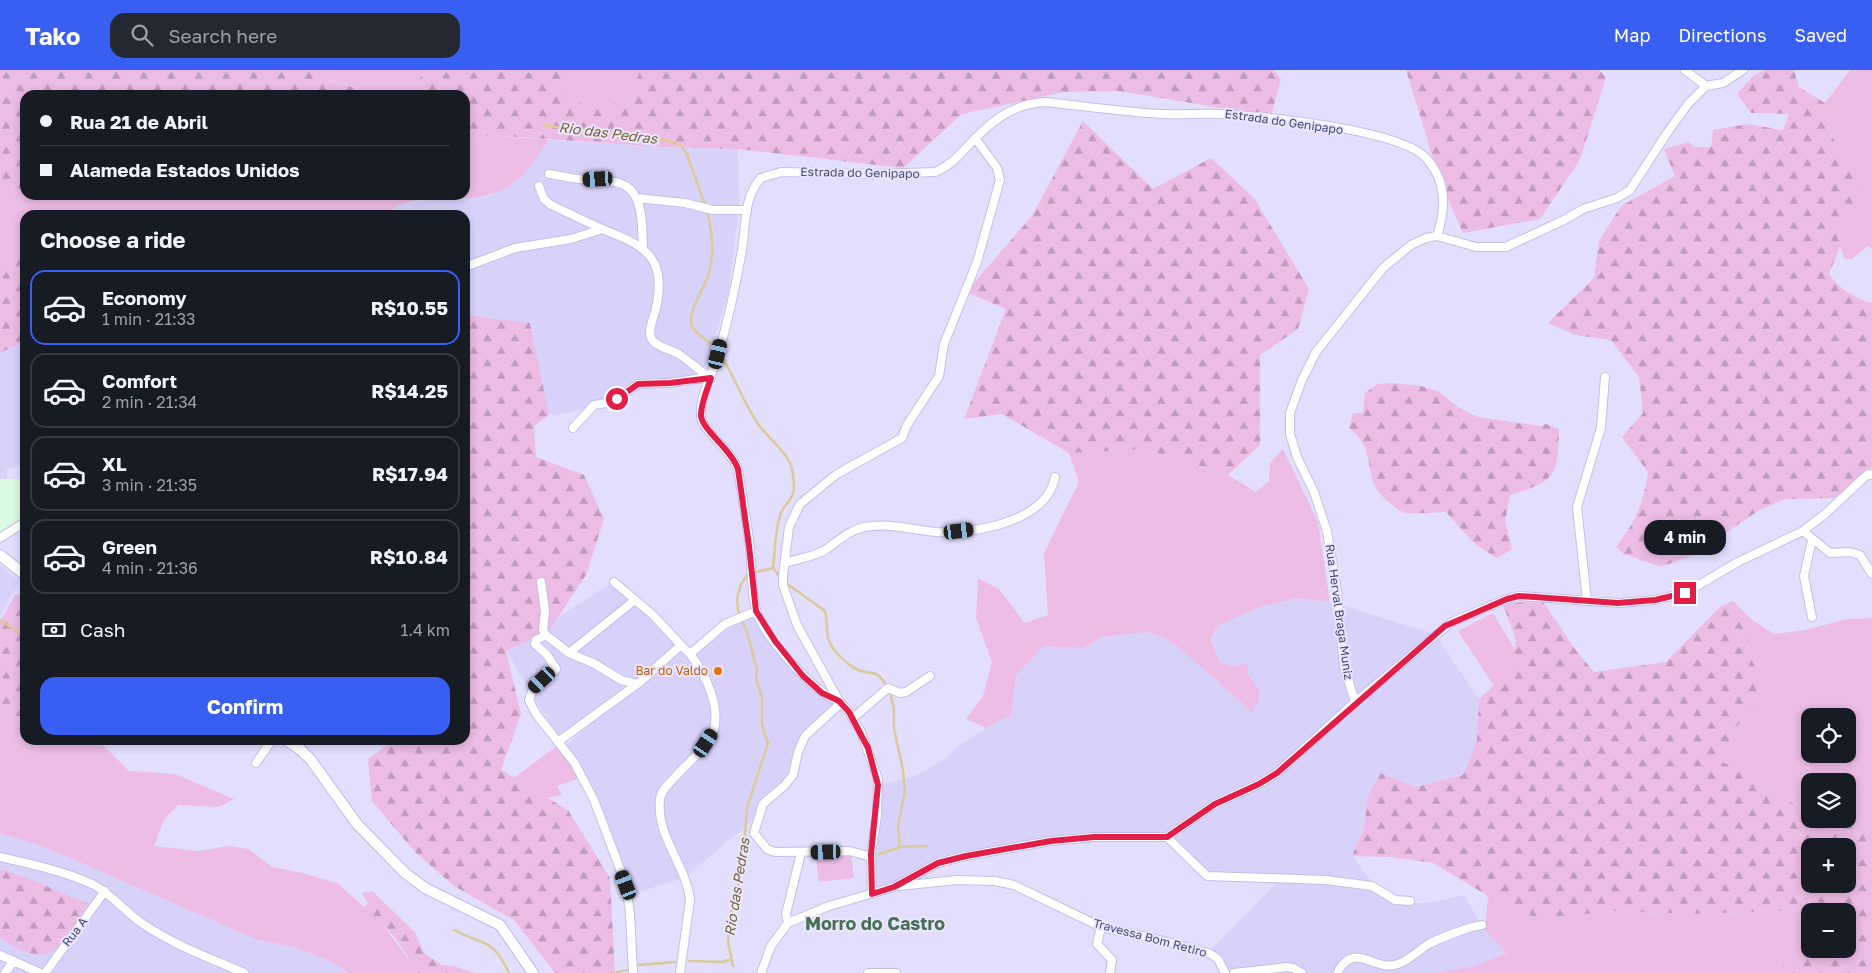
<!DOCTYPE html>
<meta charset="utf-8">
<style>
:root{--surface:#171b24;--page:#242831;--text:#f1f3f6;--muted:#9ea1a6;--line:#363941;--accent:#395ef2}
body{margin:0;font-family:"Golos Text",sans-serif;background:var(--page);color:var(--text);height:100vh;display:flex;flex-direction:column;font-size:19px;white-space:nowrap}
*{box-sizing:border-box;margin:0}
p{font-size:16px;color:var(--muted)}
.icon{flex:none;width:28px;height:28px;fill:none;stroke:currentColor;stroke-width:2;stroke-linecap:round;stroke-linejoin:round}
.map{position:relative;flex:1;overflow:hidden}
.drawer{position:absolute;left:20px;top:140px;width:450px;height:535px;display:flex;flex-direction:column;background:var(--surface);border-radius:15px;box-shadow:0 2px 8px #0003}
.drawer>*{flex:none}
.banner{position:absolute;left:20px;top:20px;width:450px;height:110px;border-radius:15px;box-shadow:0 2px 8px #0003;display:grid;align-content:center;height:110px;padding:0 20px;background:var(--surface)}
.tools{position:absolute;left:1801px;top:638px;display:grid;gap:10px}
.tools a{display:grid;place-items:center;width:55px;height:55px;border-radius:10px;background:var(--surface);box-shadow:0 2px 8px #0003;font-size:25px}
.end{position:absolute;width:22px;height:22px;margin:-11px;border:6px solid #e11d48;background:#fff;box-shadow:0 0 0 2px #fff}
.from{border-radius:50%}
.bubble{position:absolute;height:35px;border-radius:15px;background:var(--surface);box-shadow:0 2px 8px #0003;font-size:16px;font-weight:700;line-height:35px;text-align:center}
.car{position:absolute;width:15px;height:30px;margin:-15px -8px;border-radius:6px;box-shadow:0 0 4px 1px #0007;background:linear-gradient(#222 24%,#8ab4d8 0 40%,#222 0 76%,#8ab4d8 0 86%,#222 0)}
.banner b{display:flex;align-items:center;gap:18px;height:48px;font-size:19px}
.banner b+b{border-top:1px solid var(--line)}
.banner i{width:12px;height:12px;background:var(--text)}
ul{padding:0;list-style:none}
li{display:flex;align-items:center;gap:15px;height:75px;margin:0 10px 8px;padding:0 10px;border:2px solid var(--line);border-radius:15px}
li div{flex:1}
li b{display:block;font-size:19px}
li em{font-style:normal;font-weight:700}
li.current{border-color:var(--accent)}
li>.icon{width:45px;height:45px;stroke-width:1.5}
h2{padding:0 20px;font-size:22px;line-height:60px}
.pay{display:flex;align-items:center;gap:12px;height:55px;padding:0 20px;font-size:19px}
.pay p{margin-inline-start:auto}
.cta{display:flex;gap:10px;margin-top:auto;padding:10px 20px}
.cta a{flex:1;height:58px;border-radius:15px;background:var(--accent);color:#fff;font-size:20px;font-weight:700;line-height:58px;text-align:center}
header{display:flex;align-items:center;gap:30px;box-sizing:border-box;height:70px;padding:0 25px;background:var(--accent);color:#fff}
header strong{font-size:24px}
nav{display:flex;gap:28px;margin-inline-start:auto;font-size:18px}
.search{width:350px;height:45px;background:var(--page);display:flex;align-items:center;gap:12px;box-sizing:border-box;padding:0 18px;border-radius:15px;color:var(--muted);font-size:19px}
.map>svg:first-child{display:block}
.residential{fill:#d8d2fb}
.education{fill:#dbfae2}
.grass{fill:#ecbce4;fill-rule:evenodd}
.forest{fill:url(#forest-firs);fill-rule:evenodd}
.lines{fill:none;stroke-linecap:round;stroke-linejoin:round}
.stream{stroke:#dbc997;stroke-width:2.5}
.street-casing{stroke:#c1bfe7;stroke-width:10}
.secondary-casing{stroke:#bbb9ea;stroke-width:12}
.street{stroke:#fff;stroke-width:8}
.secondary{stroke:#fff;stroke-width:10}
.route{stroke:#e11d48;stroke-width:6}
.food-dot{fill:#e8710a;stroke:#ebe6ff;stroke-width:2}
.labels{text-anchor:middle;stroke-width:4;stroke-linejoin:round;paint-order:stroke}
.street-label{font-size:12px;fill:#454875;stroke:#ebe6ff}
.food-label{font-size:12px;fill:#c56008;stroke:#ebe6ff;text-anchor:end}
.water-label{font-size:14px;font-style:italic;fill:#766535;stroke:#ebe6ff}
.district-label{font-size:18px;font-weight:bold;fill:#487151;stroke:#ebe6ff}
</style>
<header>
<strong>Tako</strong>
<div class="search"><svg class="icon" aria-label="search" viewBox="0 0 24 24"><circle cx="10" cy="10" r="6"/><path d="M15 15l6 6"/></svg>Search here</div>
<nav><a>Map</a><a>Directions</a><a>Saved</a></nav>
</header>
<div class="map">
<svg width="1872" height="903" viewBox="0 0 1872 903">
<defs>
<pattern id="forest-firs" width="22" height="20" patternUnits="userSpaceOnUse" patternTransform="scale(1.25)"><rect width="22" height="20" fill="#ecbce4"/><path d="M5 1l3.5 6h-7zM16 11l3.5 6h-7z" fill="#c19bbd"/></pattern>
</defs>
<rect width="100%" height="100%" fill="#e4defe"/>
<path class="residential" d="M549 70 660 77 738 79 739 137 728 224 707 294 688 309 637 310 608 329 570 343 549 345 530 253 465 245V145H385L395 136 439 128 489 126 513 114Z
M25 271V395L7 399V409H0V283Z
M0 495 19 512 0 547Z
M620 512 688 579 752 547 819 619 842 635 806 666 789 712 761 743 686 807 633 824 592 713 566 675 615 633 561 673 506 580 608 515Z
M1298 528 1330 532 1435 564 1479 629 1477 670 1463 706 1368 726 1364 758 1352 786 1377 819 1401 834 1433 832 1464 825 1485 861 1508 883 1475 896 1436 903H1225L1209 882 1280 809 1212 807 1168 768 1055 771 936 795 869 824 879 715 913 707 950 686 954 679 986 658 1011 645 1016 605 1044 576 1083 578 1101 567 1148 562 1168 569 1217 610 1252 643 1248 594 1235 597 1220 592 1210 569 1217 556 1263 536Z
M0 763 47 778 258 870 294 877 328 890 350 903H0Z"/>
<path class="education" d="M0 409H25V447L0 462Z"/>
<path class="grass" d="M331 0H424L418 12 425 25H377L328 9Z
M488 0H527L526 5Z
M559 0H640L631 27 596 40 569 29Z
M1850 0H1872V179L1868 176 1852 189H1845L1840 177 1839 154 1862 127 1829 60 1825 33Z
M490 65 549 70C538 84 527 104 512 114 476 142 419 114 385 145H25V187L0 190V117L25 119V125H465V72Z
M1145 379 1228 405 1256 422 1269 411 1270 393 1283 379 1318 452 1330 532 1298 528 1263 536 1217 556 1210 569 1220 592 1235 597 1248 593V605L1260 621 1258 632 1252 643 1217 610 1168 569 1148 562 1101 567 1083 578 1044 576 1016 605 1011 645 986 658 966 649 983 626 992 592 976 548 978 508 999 519 1025 553 1048 545 1044 483 1079 412 1069 383Z
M1493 543 1525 596 1494 616 1458 561Z
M1872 548V761L1820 749H1848V711H1810V743L1721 691 1735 658 1767 625 1748 581 1752 550 1774 564 1805 560 1847 549ZM1810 646H1848V684H1810Z
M0 633 7 644 25 648V670H84L101 673 129 701 175 704 234 729 219 737 178 735 164 750 154 776 199 781 229 776 249 779 272 797 302 803 337 813 380 851 412 894 413 903H350L328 890 294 877 258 870 47 778 0 763Z
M561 673 580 708 557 716 562 725 547 728 514 708Z
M851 784 854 808 819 812 816 788Z
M1488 826 1538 849 1614 841 1688 844 1806 840 1812 841H1810V879H1815L1768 903H1436L1475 896 1507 883 1485 861Z"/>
<path class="forest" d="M0 0H331L329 10 377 25H25V119L0 117Z
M424 0H488L526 5 527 0H559L569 28 596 40 631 27 640 0H1274L1281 9 1271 46 1118 21 1064 22 962 44 903 98 738 79 660 77 490 65 465 72V25H425L418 12Z
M1406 0H1599L1606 7 1580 90 1540 149 1463 163 1440 111Z
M1765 0H1794L1799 17 1825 33 1829 60 1862 127 1848 151 1839 154 1840 177 1829 204C1839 219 1855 228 1872 233V397L1835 428 1785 429 1758 441 1693 485 1661 497 1624 484 1616 477C1636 451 1643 435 1648 402L1622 367 1643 343 1639 307 1611 270 1575 265 1548 253 1594 208 1599 171 1621 136 1675 106 1664 79 1688 72 1695 77H1711L1713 60 1747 54 1783 60 1789 44 1751 43 1737 24 1753 6Z
M1083 51 1153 119 1211 88 1254 128 1309 219 1298 259 1260 285V375L1228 405 1145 379 1069 383 1002 344 964 349 1006 239 966 222 1032 146Z
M20 186 25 187V271L0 283V190Z
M465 245 530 253 549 345 534 356 536 387 584 405 604 449 586 505 548 562 506 581 521 644 501 700 568 740 610 808 615 903H555L514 850 454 816 415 782 372 731 368 689 395 670H465Z
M1392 313 1421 316 1438 321 1458 337 1477 347 1541 356 1546 354 1559 359C1558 408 1555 411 1510 425L1505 451 1512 479 1497 488 1475 474 1446 442C1435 442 1411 445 1403 442 1398 440 1394 435 1390 433 1358 410 1381 381 1349 358L1353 343H1363L1365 323 1377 314Z
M25 524V648L7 644 0 633V552L15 525Z
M1542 530 1575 579 1594 602 1666 592 1720 537 1733 531 1752 550 1748 581 1767 625 1735 658 1721 691 1810 743V749H1820L1872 761V903H1768L1815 879H1848V841L1806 840 1688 844 1614 841 1538 849 1488 826 1433 793 1391 787 1352 786 1364 758 1368 726 1381 703 1414 717 1463 705 1477 670 1479 629 1511 601 1516 571 1503 534ZM1810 776H1848V814H1810Z
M0 799 30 809 88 834C62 878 52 903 0 868Z
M372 821 415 862 424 883 442 895 454 896 474 903H413C411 881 381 851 364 838L368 833 362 823Z"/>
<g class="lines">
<path class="stream" d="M544 55 594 63 658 68 680 75 687 84C699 122 719 157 710 199 707 215 689 238 691 253 692 263 710 270 717 280
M720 284C735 307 743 332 758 354 768 368 783 378 790 393 793 400 794 411 794 419 793 431 783 435 780 445 775 462 775 481 773 498L780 507
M786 513 825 541C828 551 825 564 830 573 834 582 849 596 858 600 875 606 876 598 887 617
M0 550 25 567
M890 622 894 640V659L903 700 905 721 898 756 900 777
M879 784 900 777 927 776
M454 860C484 876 492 867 509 903
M689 891 723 892 731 889
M638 895 676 892
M733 896 728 872 729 851 743 795 747 738 768 673 762 655V627L756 609 757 600 748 565 738 540 737 528 741 514 748 504 773 498
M614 903 627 900"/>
<g class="street-casing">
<path id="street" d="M1685 0 1706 16 1723 13 1743 0
M549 104C561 106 574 109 587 110 606 111 629 108 637 130 643 144 642 161 643 176
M539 116 544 129 551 135 602 159
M637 128 685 133 713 140H747
M465 197 515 178 571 169 602 159C646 176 669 188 655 242 653 249 648 260 651 268 656 278 672 279 680 285 691 292 700 302 711 308
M573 358 594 335 613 332 638 314 670 313 709 307
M1803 461 1830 483 1850 482 1860 485 1872 504
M0 468 25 452
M785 493C797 489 813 487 825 480 838 471 848 461 864 457 890 452 911 460 936 462 974 464 1047 452 1055 407
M541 512 545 541 543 560 546 565 569 583 595 594 621 610 637 614
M614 512 653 545 681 575
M1587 531 1577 437 1601 358 1605 307
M1812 547 1804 506 1812 470
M546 565 536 570 535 574 547 585 556 599 533 619 529 630 536 644 574 692 594 730 626 815 630 844 633 903
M569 583 635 530
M839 631C815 625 761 563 756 540 751 520 752 498 750 478 747 452 742 425 738 399 732 381 702 360 701 347 699 327 713 303 718 285 728 251 736 215 742 180 746 156 743 128 761 108L781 102 875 104 935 102C948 97 957 88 966 78 989 53 1010 34 1045 32 1084 36 1123 42 1163 44 1182 45 1201 43 1220 44 1261 46 1399 59 1426 88 1447 111 1446 138 1437 166
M1355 632 1344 596 1337 521 1327 461 1314 422 1297 387 1290 364V343L1302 310 1316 282 1383 198 1411 175 1426 168 1437 166 1476 177H1506L1564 150 1583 139 1617 128 1630 120 1667 63 1688 34 1706 16
M841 633 805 666 798 682 793 705 784 716 763 734 754 763 767 779 775 782 850 781 871 787
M853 648 888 618 900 623 906 622 930 606
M559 671 640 612 681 575 690 584 725 554 756 541
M256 693 272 670
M1167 767 1207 806 1326 810 1372 816 1395 830 1410 831
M0 787C31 794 63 801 92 814 112 824 125 842 143 854 174 875 210 888 244 903
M899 816 957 810 995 811 1014 815 1101 857 1152 868 1209 883 1218 889 1225 903
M872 824 871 784 877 746 878 709 861 662 849 642 839 631 797 555 783 515V506L789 457 800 434 837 404 902 368 907 355 939 306 944 274 977 192 1000 110 997 98 975 68
M788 853 786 844 801 783
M1101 857 1097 874 1112 890 1110 903
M0 885 40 903
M5 903 14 891
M45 903 105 821
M680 903 690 830C686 795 656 766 660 730 660 721 669 714 674 708 686 694 704 681 712 665 723 639 705 603 690 584
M761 903 771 876 788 853 829 836 894 817 938 793 966 786 1051 771 1094 767H1167L1215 734 1259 714 1277 703 1355 632 1452 552 1507 529 1519 526 1619 533 1655 530 1685 523 1738 492 1803 461 1825 444 1868 404 1872 405
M868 903H896
M1234 903 1287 897 1293 898 1302 903
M1337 903C1355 869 1374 903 1398 894 1409 890 1418 881 1427 875 1437 869 1471 856 1482 855"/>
</g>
<g class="secondary-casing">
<path id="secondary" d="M0 485 25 505
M286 670 301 680 311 690 357 754 405 803 425 818 500 855 533 903"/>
</g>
<use href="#street" class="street"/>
<use href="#secondary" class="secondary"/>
</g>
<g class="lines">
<path class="route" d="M617 329 638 314 670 313 711 308C707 320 701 333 701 345 701 359 732 380 738 399L749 476 756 541 775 571 803 606 822 623 839 631 849 642 868 678 878 715 871 784 872 824 894 817 938 793 966 786 1051 771 1094 767H1167L1215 734 1259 714 1277 703 1445 556 1507 529 1519 526 1618 533 1655 530 1685 523"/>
</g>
<circle class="food-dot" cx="718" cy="601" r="5"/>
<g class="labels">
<g class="street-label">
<text transform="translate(1284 52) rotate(8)" y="4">Estrada do Genipapo</text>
<text transform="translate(860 103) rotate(1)" y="4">Estrada do Genipapo</text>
<text transform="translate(1339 542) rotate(82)" y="4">Rua Herval Braga Muniz</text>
<text transform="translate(75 862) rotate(-53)" y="4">Rua A</text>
<text transform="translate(1150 868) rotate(15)" y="4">Travessa Bom Retiro</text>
</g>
<g class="food-label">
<text x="708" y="605">Bar do Valdo</text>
</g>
<g class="water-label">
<text transform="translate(608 63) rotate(7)" y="5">Rio das Pedras</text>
<text transform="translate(737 817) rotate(-81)" y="5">Rio das Pedras</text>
</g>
<g class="district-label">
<text x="875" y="860">Morro do Castro</text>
</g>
</g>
</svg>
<div class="tools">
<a><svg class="icon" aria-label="locate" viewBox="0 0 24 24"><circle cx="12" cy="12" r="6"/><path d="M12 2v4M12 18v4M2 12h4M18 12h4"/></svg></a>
<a><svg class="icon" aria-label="layers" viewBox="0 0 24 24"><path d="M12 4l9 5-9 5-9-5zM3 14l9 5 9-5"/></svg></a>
<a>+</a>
<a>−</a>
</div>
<i class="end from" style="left:617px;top:329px"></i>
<i class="end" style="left:1685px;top:523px"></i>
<div class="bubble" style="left:1644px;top:450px;width:82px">4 min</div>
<i class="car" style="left:598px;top:109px;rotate:267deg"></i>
<i class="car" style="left:718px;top:284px;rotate:13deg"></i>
<i class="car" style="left:959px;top:461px;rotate:83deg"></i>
<i class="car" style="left:542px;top:610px;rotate:227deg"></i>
<i class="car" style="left:706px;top:673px;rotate:33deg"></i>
<i class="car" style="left:826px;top:782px;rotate:268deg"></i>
<i class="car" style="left:626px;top:815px;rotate:339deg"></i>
<div class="banner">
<b><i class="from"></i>Rua 21 de Abril</b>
<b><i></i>Alameda Estados Unidos</b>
</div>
<section class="drawer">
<h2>Choose a ride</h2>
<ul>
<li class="current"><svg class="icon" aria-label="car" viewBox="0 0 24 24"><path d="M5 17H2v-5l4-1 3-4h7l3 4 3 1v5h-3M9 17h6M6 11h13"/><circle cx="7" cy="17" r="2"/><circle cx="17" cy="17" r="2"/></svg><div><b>Economy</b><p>1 min · 21:33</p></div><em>R$10.55</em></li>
<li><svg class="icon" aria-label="car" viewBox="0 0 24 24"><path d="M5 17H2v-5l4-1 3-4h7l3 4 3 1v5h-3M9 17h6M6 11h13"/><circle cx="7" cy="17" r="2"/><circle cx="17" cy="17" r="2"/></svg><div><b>Comfort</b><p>2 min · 21:34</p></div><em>R$14.25</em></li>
<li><svg class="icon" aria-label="car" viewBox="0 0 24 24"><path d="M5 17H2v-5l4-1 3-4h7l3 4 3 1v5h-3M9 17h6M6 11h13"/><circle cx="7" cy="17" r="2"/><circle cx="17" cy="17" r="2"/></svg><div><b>XL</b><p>3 min · 21:35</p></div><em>R$17.94</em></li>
<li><svg class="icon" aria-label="car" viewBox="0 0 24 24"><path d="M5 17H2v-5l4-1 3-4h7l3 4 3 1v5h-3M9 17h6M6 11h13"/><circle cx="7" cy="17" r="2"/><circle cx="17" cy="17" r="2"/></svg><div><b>Green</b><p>4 min · 21:36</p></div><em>R$10.84</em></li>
</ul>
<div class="pay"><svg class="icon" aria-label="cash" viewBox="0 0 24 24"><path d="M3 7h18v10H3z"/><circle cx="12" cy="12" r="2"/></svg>Cash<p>1.4 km</p></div>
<div class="cta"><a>Confirm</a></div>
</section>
</div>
